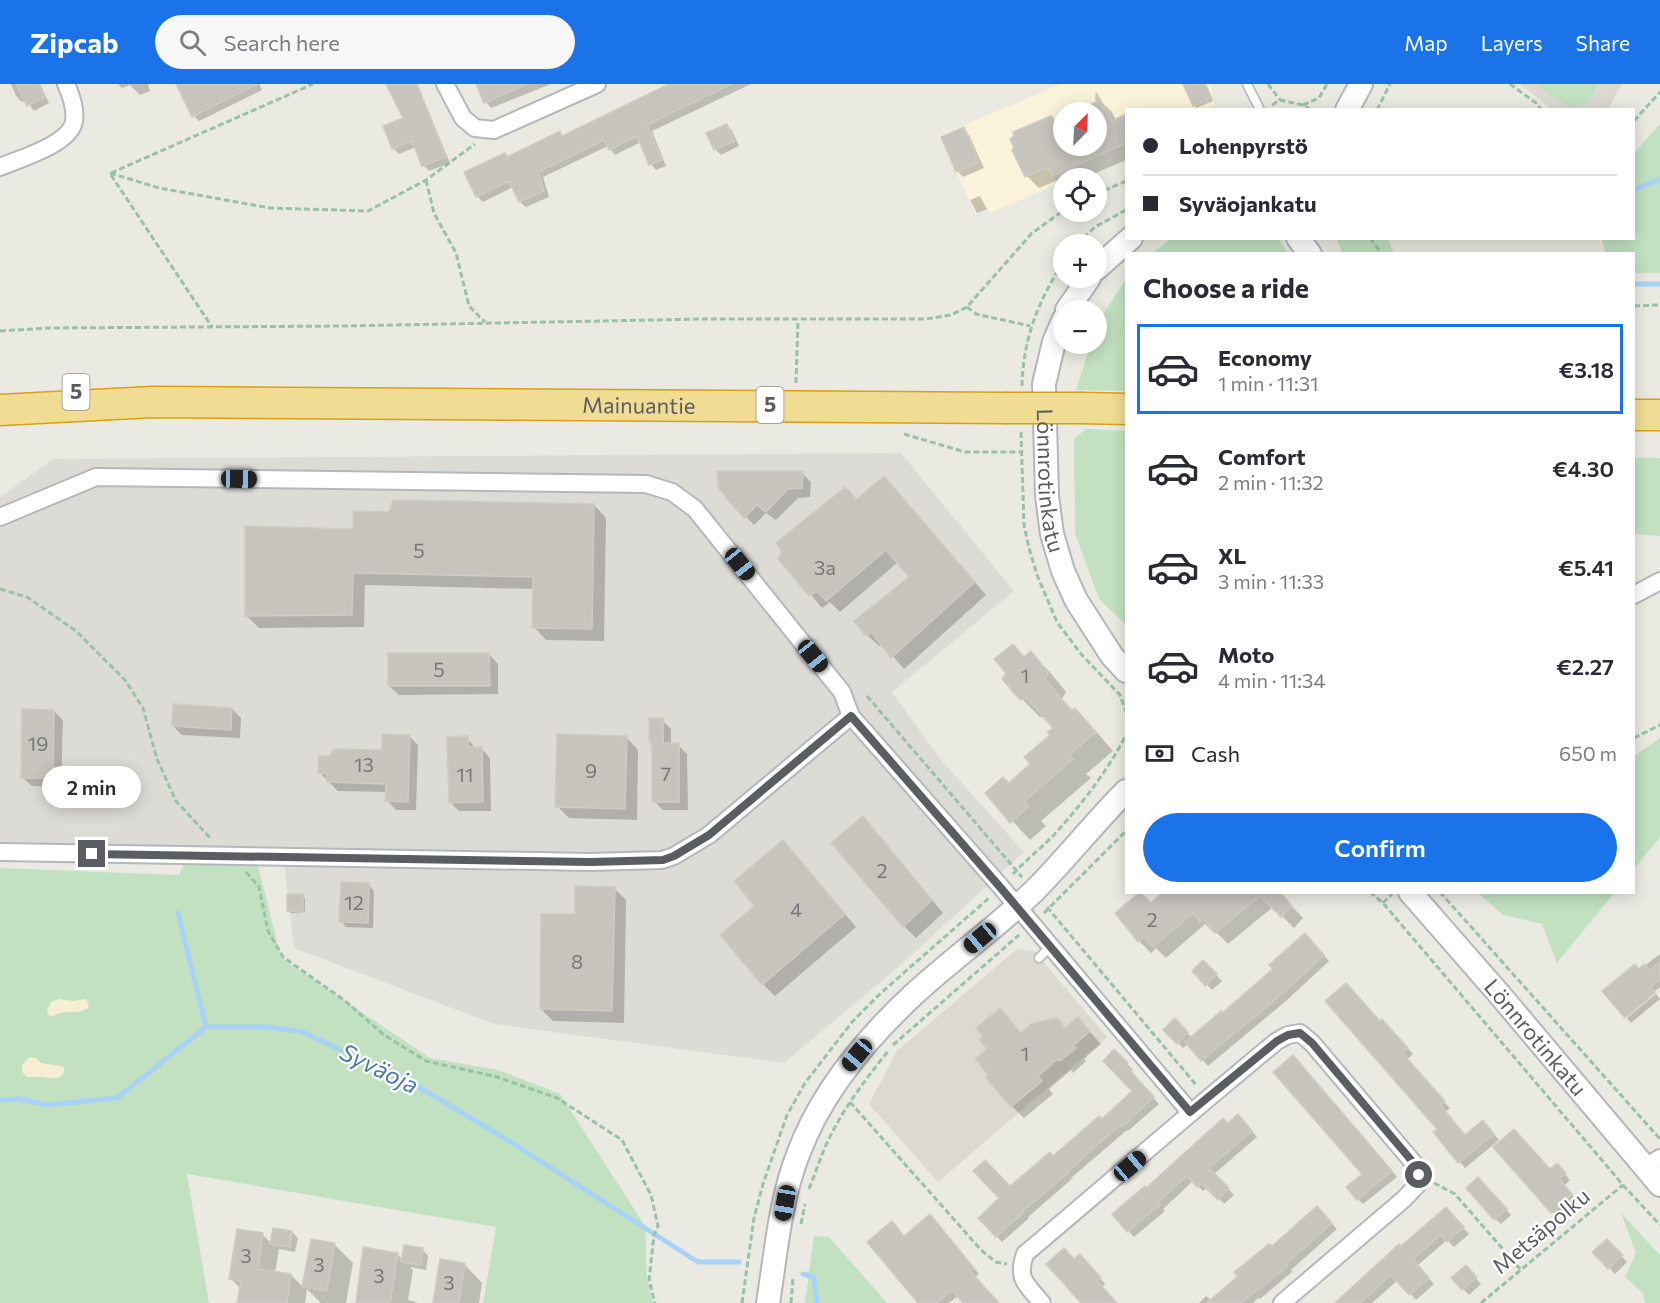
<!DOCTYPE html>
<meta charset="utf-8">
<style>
:root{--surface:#fff;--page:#f7f7f7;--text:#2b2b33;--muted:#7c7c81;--line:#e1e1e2;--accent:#1a73e8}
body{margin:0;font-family:Commissioner,sans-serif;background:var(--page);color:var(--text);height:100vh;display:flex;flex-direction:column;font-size:22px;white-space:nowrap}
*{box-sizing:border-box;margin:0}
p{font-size:20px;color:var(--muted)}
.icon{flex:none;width:33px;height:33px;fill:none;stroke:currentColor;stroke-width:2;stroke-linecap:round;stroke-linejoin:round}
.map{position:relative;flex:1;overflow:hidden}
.side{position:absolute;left:1125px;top:168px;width:510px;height:642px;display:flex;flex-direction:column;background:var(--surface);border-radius:0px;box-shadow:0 3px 15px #0003}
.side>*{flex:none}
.guide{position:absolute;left:1125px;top:24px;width:510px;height:132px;border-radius:0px;box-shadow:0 3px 15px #0003;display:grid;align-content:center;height:132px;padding:0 18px;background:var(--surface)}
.needle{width:39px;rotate:24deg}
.controls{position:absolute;left:1053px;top:18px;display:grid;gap:12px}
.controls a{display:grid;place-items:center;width:54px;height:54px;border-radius:50%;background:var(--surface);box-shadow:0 3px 15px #0003;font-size:30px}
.end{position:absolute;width:27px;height:27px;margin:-14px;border:8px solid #5a5d61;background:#fff;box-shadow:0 0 0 3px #fff}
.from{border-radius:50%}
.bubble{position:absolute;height:42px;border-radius:21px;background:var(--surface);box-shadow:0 3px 15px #0003;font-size:20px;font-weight:600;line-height:42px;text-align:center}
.car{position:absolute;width:18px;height:36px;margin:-18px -9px;border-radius:8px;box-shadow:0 0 4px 2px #0007;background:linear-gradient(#222 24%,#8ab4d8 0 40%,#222 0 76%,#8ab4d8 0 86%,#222 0)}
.guide b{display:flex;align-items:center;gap:21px;height:57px;font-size:22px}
.guide b+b{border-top:2px solid var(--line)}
.guide i{width:15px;height:15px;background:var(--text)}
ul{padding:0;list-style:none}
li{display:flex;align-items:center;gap:18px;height:90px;margin:0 12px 9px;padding:0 6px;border:3px solid transparent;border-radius:0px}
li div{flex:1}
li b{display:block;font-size:22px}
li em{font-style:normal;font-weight:600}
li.current{border-color:var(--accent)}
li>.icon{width:54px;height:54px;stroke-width:1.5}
h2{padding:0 18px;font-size:27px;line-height:72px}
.pay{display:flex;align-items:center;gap:15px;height:66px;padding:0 18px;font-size:22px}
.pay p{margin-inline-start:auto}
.button{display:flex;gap:12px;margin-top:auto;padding:12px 18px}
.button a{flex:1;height:69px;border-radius:36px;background:var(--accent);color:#fff;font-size:24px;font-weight:600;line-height:69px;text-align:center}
header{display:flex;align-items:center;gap:36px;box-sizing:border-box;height:84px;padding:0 30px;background:var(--accent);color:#fff}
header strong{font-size:28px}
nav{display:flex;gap:33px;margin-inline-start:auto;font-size:21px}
.search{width:420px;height:54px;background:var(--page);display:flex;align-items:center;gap:15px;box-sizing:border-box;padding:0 21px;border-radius:33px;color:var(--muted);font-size:22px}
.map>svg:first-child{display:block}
.commercial{fill:#faf3d9;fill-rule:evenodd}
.industrial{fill:#dddbd6}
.education{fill:#dbd9d0}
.green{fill:#c1e1c1}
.sand{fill:#f6eed3}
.shadow{fill:#0003}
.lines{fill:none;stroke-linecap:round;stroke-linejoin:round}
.stream{stroke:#a8d2f6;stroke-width:5}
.building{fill:#c7c4be;stroke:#cfcbc1;stroke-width:1.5}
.lane-casing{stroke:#b4b7bb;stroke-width:11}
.street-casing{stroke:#b4b7bb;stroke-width:20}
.secondary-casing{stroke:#b4b6bb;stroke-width:26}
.highway-casing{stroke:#d7a017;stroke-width:33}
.path{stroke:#9ac1a7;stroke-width:3;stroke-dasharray:6 3;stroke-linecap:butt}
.lane{stroke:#fff;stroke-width:8}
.street{stroke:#fff;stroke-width:16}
.secondary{stroke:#fff;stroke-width:22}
.highway{stroke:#f1dc93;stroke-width:30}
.highway-bridge-casing{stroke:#d7a017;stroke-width:33;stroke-linecap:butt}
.highway-bridge{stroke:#f1dc93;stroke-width:30}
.route{stroke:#5a5d61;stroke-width:8}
.labels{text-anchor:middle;stroke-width:4.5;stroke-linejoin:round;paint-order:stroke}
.number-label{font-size:20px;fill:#757778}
.shield{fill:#fff;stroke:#8c8e90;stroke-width:1.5}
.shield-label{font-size:21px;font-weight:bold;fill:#5a5d61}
.street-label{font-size:22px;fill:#5a5d61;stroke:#fff}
.water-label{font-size:24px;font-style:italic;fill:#4b79ae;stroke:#fff}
</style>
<header>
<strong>Zipcab</strong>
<div class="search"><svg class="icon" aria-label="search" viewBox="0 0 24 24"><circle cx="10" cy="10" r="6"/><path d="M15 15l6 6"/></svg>Search here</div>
<nav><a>Map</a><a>Layers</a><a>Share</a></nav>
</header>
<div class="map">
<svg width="1660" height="1219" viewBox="0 0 1660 1219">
<rect width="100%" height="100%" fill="#ebeae2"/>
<path class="commercial" d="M1061 0H1211L1215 21 1204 25 1126 26V59L1052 91 1057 100 990 129 987 124 975 128 939 52ZM1064 28H1096V62H1064Z"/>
<path class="industrial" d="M901 369 1014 507 892 608 942 677 1024 768 903 879 784 979 494 940 294 864 284 778 0 769V413L53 375Z"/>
<path class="education" d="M1520 0H1622L1607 26 1551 25Z
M1017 865 1034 867 1107 953 938 1098 869 1020 897 967Z"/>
<path class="green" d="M1538 0H1598L1587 19 1571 23 1548 10Z
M1660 40V189H1634V170L1605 169 1602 155 1634 154V69Z
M1171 154 1279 155 1288 169H1153Z
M1337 155H1388L1394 169H1342Z
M1126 195V307L1076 306 1091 260H1096L1098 238Z
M1086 345 1126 347V541L1099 515 1075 449 1074 355Z
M1634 374H1660V452L1634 450Z
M1660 654V753L1634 785V672Z
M186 775 257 777 281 874 430 974 498 986 560 1010 645 1142 647 1196 653 1219H483L496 1143 187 1090 209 1219H0V784L179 791Z
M1478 809H1614L1557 879 1542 840 1503 831Z
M1621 1129 1660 1171V1219H1645L1643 1209 1625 1193 1636 1169Z
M814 1152 829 1153 887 1219H805Z"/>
<path class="sand" d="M59 915 73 917 86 915 89 920 88 924C75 932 68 924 53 932L48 931 47 926 51 918Z
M30 973 36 974 41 979 61 982 64 983V989C57 998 51 993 42 993 36 992 32 994 27 993L22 988V981Z"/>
<path class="shadow" d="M11 0H40L49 19 34 27 26 16 22 18 16 12Z
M118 0H148L150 7 140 11 130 1 122 4Z
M184 0H259L262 6 199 37 194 32Z
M388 0H417L450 79 429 87 423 81 416 63 399 70 393 64 405 35Z
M478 0H551L491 24 486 18Z
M675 0H751L652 47 666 82 656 86 651 80 641 58 615 71 608 62 543 93 549 113 526 123 520 118 513 103 483 118 477 112 505 70 508 74 560 49 563 53Z
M1185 0H1206L1213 17 1196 24Z
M1099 16 1112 28 1116 37 1126 32V76L1084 94H1064V101L1058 96 1039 104 1027 92 1016 53 1064 62H1096V28H1073Z
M727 41 732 47 739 62 721 71 715 65Z
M963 45 969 51 984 84 963 93 957 87Z
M980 112 987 125 977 129 970 116Z
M802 389 811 398 810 413 798 414 776 436 766 429 754 441 720 406Z
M884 394 986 511 904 585 883 561 879 562 866 550 911 493 898 478 840 528 830 518 822 524 780 474Z
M594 421 606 434 604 557 546 556 534 543 535 505 365 501 364 543 259 544 247 532 354 447 390 429Z
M1013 562 1025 574 1031 569 1049 587 1066 608 1062 615 1073 628 1075 626 1093 644 1113 667 1086 690 1091 694 1041 737 1046 742 1030 756 987 709 1009 700 1032 680 1055 644 1044 632 1040 633 1022 615 1007 589Z
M489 570 498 580V610L399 611 389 602Z
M232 625 241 634 240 654 182 651 173 642Z
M54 627 63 636 61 703 32 702 22 693Z
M662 636 671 645V661H678L687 670 688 726H663L654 717Z
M409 652 418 661 416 726H396L387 716V708L338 707 320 689 383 668Z
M626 653 638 666 637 736 569 734 557 722Z
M467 654 476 665 481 664 490 674 491 727H459L450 718Z
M863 734 943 829 916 854 904 842Z
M795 770 856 843 775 912 763 900 757 822Z
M369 801 374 807 373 844 346 843 341 837Z
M614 804 626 816 624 939 553 937 541 925 576 832Z
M1278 808 1303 834 1294 844 1273 823 1228 860 1215 847 1213 848 1205 840 1166 874 1156 864 1151 869 1139 857 1152 821Z
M302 811 305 814V828L291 829 288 826Z
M1310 857 1329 877 1286 917 1208 982 1188 960 1183 964 1165 946 1175 936 1192 954 1223 931Z
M1660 870V903L1625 932 1639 886Z
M1203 878 1222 897 1212 906 1194 887Z
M1656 910 1660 915 1631 939 1627 934Z
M1000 926 1022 950 1065 945 1078 935 1101 960 1084 975 1086 977 1073 989 1071 986 1049 1005 1053 1010 1024 1034 1012 1022 990 991 989 965Z
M1380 939 1388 942 1413 970 1406 976 1450 1024 1445 1028 1465 1053 1489 1044 1499 1056 1465 1084 1435 1048 1439 1045Z
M1114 967 1133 986 1130 988 1159 1020 1128 1047 1127 1046 1071 1094 1072 1095 1028 1133 1029 1134 1002 1158 980 1134 1010 1104 1102 1037 1134 1007Z
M1298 979 1397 1093 1363 1120 1358 1115 1364 1090Z
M1244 1038 1257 1053 1214 1090 1234 1111 1224 1120 1208 1103 1203 1107 1193 1097 1163 1125 1165 1127 1134 1153 1114 1130 1228 1041Z
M1557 1081 1570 1096 1564 1102 1577 1116 1558 1133 1552 1128 1550 1087Z
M1484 1101 1511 1131 1501 1140 1495 1135Z
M1323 1130 1337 1145 1291 1186 1292 1188 1260 1215 1258 1214 1253 1219H1199L1206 1212 1212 1217 1272 1164Z
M1451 1130 1469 1150 1454 1163 1447 1156 1417 1182 1434 1200 1416 1216 1398 1196 1372 1219H1337L1401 1164Z
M936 1138 979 1190 975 1193 999 1219H965L959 1211 949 1219H920L904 1153Z
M292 1148 298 1154 295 1168 279 1165 275 1189 291 1191 304 1204 312 1157 335 1161 353 1179 346 1219H321L307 1205 305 1219H239L241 1205 231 1195 263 1151 272 1160Z
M1607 1157 1627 1178 1615 1190 1594 1168Z
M423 1166 428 1172 426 1186 410 1183 413 1186 408 1216 418 1219H357L397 1170 403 1176Z
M1074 1177H1085L1105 1200 1102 1204 1116 1219H1083Z
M464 1180 482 1199 479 1219H435Z
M1466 1183 1481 1200 1469 1211 1453 1194Z"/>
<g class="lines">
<path class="stream" d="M1634 106 1660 95
M1634 200H1660
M178 829 206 943
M0 1016 19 1015 47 1021 117 1014 206 943H266L300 947 409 997 509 1057 698 1178H739
M803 1190 814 1193 817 1219"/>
</g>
<path class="building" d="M16 0H38L45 13 27 22Z
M176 0H258L192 33Z
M386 0H417L446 73 422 82 412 57 392 65 383 42 403 34Z
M476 0H528L484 19Z
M669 0H731L647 41 662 76 649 81 637 52 609 66 604 56 538 88 544 107 519 118 509 97 476 113 464 88 505 69 507 73 560 47 562 52Z
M1183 0H1205L1212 14 1193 22Z
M1096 8 1112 37 1126 30V59L1052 92 1048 83 1025 93 1012 66 1014 64 1010 55 1014 52 1013 48 1051 32 1054 36 1064 31V62H1096Z
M727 40 734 57 714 66 706 49Z
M964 43 979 78 956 88 941 53Z
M717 387H803L802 404 788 405 766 428 757 421 744 434 725 413V408L719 406Z
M884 392 975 498 891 574 872 549 865 551 854 537 909 493 886 466 826 517 817 507 809 512 778 475 782 468 776 459 845 403 857 415Z
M393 416 594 420 592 545 532 544 533 493 353 489 352 531 245 532V442L353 445V427L389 428Z
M1013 560 1024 573 1031 567 1048 588 1045 595 1072 627 1075 624 1096 648 1069 671 1073 675 1024 718 1028 723 1010 739 985 709 1003 693 1009 699 1030 680 1024 673 1050 651 1047 648 1053 644 1027 614 1020 616 1002 595 1006 589 994 575Z
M388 569H489L490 602H388Z
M173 620 232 624 231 646 172 642Z
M22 625 54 626 53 694H21Z
M649 634H663V659H679V718H652V662L649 657Z
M382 650 410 651 408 718 385 717 386 700 327 698V690L318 689 319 672H329L334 665 382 666Z
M557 650 627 652 625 725 555 723Z
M468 652V663H482L483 718 449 719 447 653Z
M863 732 932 816 903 843 831 759Z
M783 756 845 830 762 901 720 851 754 822 734 797Z
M341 798 369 799 368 839 339 838Z
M575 802 615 803 612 927 540 925 541 830H575Z
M1140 808 1151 819 1163 808H1280L1292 822 1281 833 1260 812 1215 849 1203 835 1200 838 1193 829 1153 863 1144 853 1138 858 1115 829Z
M287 810H303V827H287Z
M1305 849 1324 871 1281 911 1201 977 1185 958 1221 927 1222 929 1273 885 1269 881Z
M1203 876 1217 890 1205 902 1192 887Z
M1660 878V895L1651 903 1655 909 1625 934 1602 907 1635 880 1639 885 1644 880 1649 887Z
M1346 899 1380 937 1382 935 1408 964 1402 969 1445 1017 1441 1022 1465 1051 1483 1036 1494 1050 1458 1079 1433 1048 1437 1045 1325 917Z
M1000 924 1021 949 1031 940 1057 934 1065 944 1078 933 1090 947 1073 962 1076 964 1060 977 1058 975 1038 992 1042 997 1011 1023 986 994 988 991 975 975 987 965 979 956 983 952 976 944Z
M1175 934 1188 948 1177 960 1163 946Z
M1114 965 1128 979 1126 982 1154 1013 1122 1043 1120 1041 1067 1088 1068 1089 1023 1127 1024 1128 996 1153 978 1134 999 1114 973 1087 985 1076 1010 1102 1050 1068 1053 1072 1099 1032 1102 1035 1132 1007 1103 977Z
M1293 971 1392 1087 1357 1116 1346 1103 1362 1090 1273 988Z
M1238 1030 1252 1047 1209 1084 1229 1104 1218 1116 1201 1099 1197 1103 1187 1092 1158 1118 1160 1121 1127 1148 1112 1130 1145 1102 1146 1104 1223 1034 1228 1039Z
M1514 1045 1550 1085 1557 1079 1566 1089 1559 1095 1572 1110 1551 1129 1493 1063Z
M1478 1093 1507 1125 1494 1136 1466 1104Z
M1317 1122 1332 1139 1286 1180 1288 1182 1241 1219H1207L1238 1192 1234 1188 1269 1160 1272 1162Z
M1446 1123 1464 1143 1447 1158 1441 1151 1413 1175 1429 1194 1409 1211 1391 1191 1360 1219H1335L1399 1160 1401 1162Z
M930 1130 974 1184 970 1187 999 1219H963L952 1206 937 1219H918L867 1158 892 1137 904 1152Z
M273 1144 292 1147 290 1163 270 1160Z
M237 1145 263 1149 258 1185 291 1190 287 1219H237L241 1197 229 1195Z
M311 1155 335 1159 327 1207 302 1203Z
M1607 1155 1623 1171 1608 1185 1592 1168Z
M404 1161 423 1164 421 1181 401 1178Z
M363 1163 398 1169 390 1219H356Z
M1064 1164 1074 1175 1080 1170 1101 1194 1097 1197 1117 1219H1081L1046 1180Z
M440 1175 465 1179 459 1219H433Z
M1466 1181 1477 1193 1462 1206 1451 1194Z"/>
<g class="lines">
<g class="lane-casing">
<path id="lane" d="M1247 0 1260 26
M1039 874 1051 862"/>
</g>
<g class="street-casing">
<path id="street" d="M445 0 463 34 475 44 494 46 597 0
M0 83C19 75 71 60 74 37 76 24 71 11 66 0
M0 433 96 393 646 400 672 408 695 425 842 608 851 632
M1634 511 1660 497
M0 768 591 778 662 776 674 772 709 751 851 632 1001 803 1190 1028
M1645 1083 1660 1074
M1042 1219C1027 1201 1016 1195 1025 1170 1109 1099 1192 1027 1277 957L1288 951 1300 949 1312 959 1417 1083 1419 1099 1404 1115 1282 1219"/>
</g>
<g class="secondary-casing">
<g id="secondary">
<path d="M1347 26 1361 0"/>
<path d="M1298 154 1310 170"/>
<path d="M1096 185 1131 154"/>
<path d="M1067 226 1089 194"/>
<path id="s1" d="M1064 235 1054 258 1044 300 1047 412 1052 450 1063 487 1076 516 1112 572 1126 587"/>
<path id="s2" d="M1410 808 1500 911 1660 1101"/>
<path d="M768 1219C776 1169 780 1115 799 1068 822 1007 866 955 913 911 952 875 996 844 1034 807 1066 775 1094 739 1126 707"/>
</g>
</g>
<g class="highway-casing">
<g id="highway">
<path d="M1082 324 1126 325"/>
<path id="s3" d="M0 326 152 318 1004 324"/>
<path d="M1634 331H1660"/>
</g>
</g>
<path class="path" d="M1268 0 1280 16
M1510 0 1536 19 1542 26
M1272 21 1280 16 1303 21 1311 26
M1303 21 1319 14 1327 0
M1377 26 1390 0
M1634 37 1660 8
M110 89 159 104 270 124 368 127 426 96 475 60
M111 89 313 0
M111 91 212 243
M426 96 434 129 456 169 469 222 485 238
M1096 110 1126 97
M1370 154 1382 170
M1077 160 1095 143 1126 126
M1634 222 1660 221
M967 223 976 230 1030 242
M0 247 50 244 344 242 704 235H926L951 231 967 223 1032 149 1064 126
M796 299 798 236
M1022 302C1023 256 1038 216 1064 178
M1021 348 1024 441 1029 464 1037 491 1057 538 1081 570 1120 611 1126 628
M904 350 965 368H1020
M0 505 27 513 76 547 125 596 143 624 157 675 176 717 211 755
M867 612 1022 793
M1634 654 1660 641
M246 788 259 803 268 847 283 873 344 916 384 951 426 977 497 993 557 1014 622 1056 651 1111 658 1142 654 1151 649 1196 655 1219
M1013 790C1025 777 1040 765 1053 752 1081 721 1107 688 1126 651
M1370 808 1383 819 1623 1101 1660 1141
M1440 808 1660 1055
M1383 819 1392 810
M1047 823 1197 1002
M1044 829 1126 747
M893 961 1019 851
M850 1018 981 1166 996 1178 1007 1180
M1434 1099 1455 1110 1521 1186
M809 1105C815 1090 820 1075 826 1061 842 1026 865 996 889 966
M801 1140 805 1120
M742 1219 754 1134 763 1100 787 1031 805 999 852 938 882 908 989 814
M791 1219 793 1194
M1481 1219 1623 1101"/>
<use href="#lane" class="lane"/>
<use href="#street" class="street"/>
<use href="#secondary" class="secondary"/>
<use href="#highway" class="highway"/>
<g class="highway-bridge-casing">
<path id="highway-bridge" d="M1004 324H1082"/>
</g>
<use href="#highway-bridge" class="highway-bridge"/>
</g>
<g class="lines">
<path class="route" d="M92 770 591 778 663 776 674 772 709 751 851 632 1000 803 1190 1028 1277 957 1288 951 1300 949 1312 959 1417 1083 1419 1091"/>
</g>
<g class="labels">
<g class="number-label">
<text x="419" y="474">5</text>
<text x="825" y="491">3a</text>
<text x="439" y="593">5</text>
<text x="1025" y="599">1</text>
<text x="38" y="667">19</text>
<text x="364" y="688">13</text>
<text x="591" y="694">9</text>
<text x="666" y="697">7</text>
<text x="465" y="698">11</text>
<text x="882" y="794">2</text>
<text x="354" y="826">12</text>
<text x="796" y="833">4</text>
<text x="1152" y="843">2</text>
<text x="577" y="885">8</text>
<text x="1025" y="977">1</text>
<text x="246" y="1179">3</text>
<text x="319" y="1188">3</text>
<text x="379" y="1199">3</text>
<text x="449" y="1206">3</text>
</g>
<g class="shield">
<rect x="62.5" y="290" width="27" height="36" rx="4.5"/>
<rect x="756.5" y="303" width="27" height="36" rx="4.5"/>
</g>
<g class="shield-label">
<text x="76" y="315">5</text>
<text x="770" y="328">5</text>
</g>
<g class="street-label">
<text dy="8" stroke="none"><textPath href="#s3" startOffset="639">Mainuantie</textPath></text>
<text dy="8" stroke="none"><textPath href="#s1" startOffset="165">Lönnrotinkatu</textPath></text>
<text dy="8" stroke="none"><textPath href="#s2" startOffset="192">Lönnrotinkatu</textPath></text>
<text transform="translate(1541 1147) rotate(-40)" y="8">Metsäpolku</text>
</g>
<g class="water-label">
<text transform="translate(379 985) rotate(26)" y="8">Syväoja</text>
</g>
</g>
</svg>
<div class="controls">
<a><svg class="needle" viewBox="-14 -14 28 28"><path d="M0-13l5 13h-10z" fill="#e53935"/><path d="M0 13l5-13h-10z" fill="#7c7c81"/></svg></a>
<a><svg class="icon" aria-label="locate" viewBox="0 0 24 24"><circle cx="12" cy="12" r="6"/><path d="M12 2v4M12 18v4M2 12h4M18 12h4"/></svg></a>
<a>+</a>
<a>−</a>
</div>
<i class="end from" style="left:1419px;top:1091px"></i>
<i class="end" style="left:92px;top:770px"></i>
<div class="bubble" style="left:42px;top:682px;width:99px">2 min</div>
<i class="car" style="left:239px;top:395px;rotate:91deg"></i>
<i class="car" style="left:740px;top:480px;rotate:141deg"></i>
<i class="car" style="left:813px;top:572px;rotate:141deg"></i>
<i class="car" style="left:980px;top:854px;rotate:230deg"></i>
<i class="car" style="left:857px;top:971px;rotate:220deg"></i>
<i class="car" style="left:1130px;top:1082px;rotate:50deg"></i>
<i class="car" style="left:785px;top:1119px;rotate:190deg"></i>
<div class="guide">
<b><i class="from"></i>Lohenpyrstö</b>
<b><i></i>Syväojankatu</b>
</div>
<section class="side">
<h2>Choose a ride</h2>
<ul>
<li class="current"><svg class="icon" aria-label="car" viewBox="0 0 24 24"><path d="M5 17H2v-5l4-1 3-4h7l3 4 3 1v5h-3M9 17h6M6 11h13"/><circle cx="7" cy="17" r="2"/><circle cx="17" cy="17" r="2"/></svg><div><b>Economy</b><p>1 min · 11:31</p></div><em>€3.18</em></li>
<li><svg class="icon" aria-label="car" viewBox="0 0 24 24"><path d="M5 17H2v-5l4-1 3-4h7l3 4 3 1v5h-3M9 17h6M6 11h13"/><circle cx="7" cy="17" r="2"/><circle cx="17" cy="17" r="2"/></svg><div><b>Comfort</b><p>2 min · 11:32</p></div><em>€4.30</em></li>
<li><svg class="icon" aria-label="car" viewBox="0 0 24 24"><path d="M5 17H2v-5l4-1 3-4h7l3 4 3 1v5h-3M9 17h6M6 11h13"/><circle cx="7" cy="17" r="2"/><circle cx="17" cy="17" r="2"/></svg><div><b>XL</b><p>3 min · 11:33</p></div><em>€5.41</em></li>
<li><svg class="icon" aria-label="car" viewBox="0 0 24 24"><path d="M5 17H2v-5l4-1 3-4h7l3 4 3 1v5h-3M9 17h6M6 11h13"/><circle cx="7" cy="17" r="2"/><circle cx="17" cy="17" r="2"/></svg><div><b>Moto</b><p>4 min · 11:34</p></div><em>€2.27</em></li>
</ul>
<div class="pay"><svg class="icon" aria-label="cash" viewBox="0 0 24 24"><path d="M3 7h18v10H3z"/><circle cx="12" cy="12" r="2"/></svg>Cash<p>650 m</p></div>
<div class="button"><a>Confirm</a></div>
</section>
</div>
